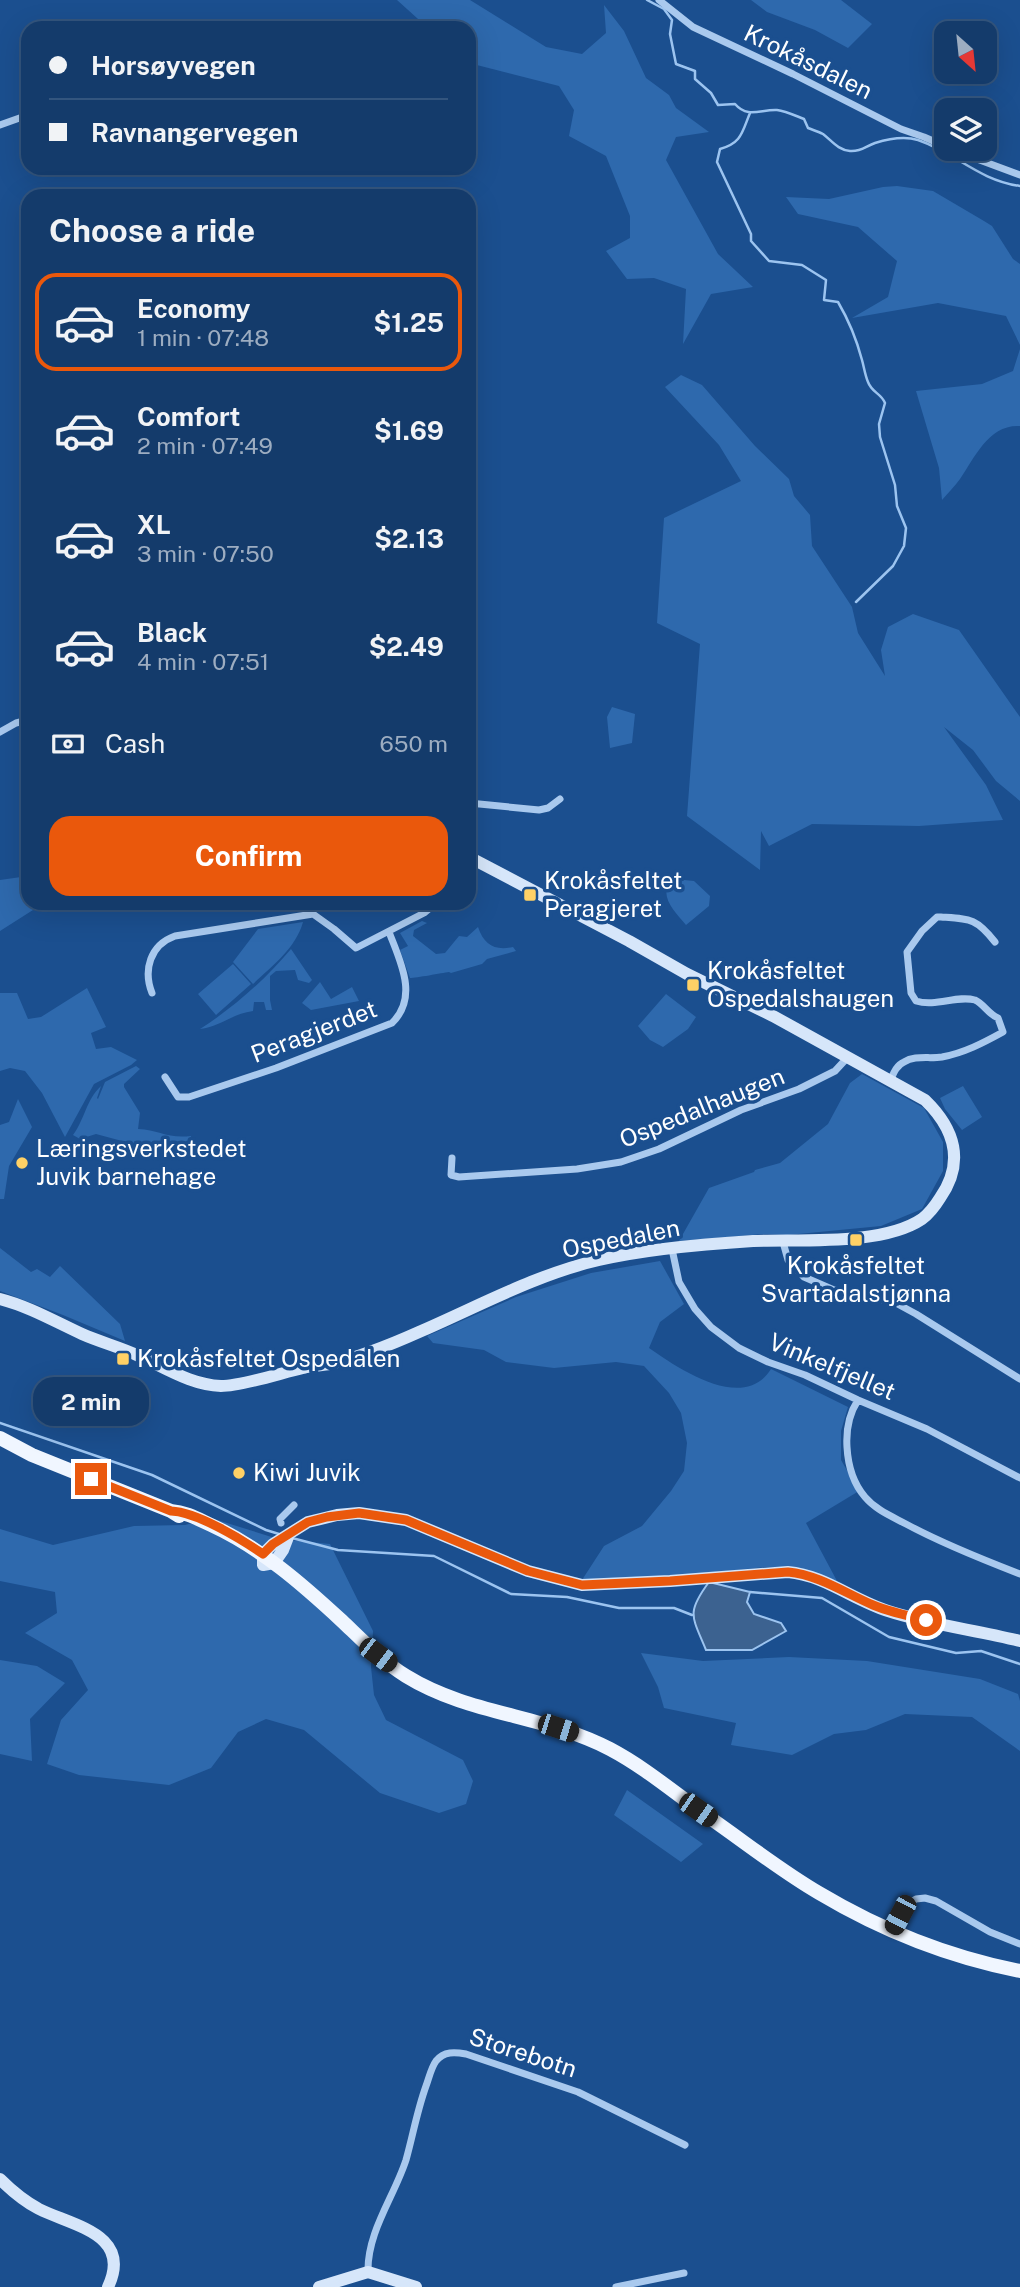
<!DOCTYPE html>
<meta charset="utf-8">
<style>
:root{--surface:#143b6b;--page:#1d4271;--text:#f1f3f6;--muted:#9dadc1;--line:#33557e;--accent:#ea580c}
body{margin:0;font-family:"Public Sans",sans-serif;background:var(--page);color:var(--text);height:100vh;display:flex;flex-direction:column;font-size:26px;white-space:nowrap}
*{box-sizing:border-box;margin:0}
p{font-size:23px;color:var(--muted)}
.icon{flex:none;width:38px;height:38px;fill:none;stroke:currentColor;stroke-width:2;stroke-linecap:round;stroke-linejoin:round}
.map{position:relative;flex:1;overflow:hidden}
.drawer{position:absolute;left:21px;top:189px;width:455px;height:721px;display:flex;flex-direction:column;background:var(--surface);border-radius:21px;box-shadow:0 7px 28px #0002,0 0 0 2px var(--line)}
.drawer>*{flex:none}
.guide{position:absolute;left:21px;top:21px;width:455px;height:154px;border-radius:21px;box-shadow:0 7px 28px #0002,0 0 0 2px var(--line);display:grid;align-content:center;height:154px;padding:0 28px;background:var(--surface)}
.needle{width:46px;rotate:153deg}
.tools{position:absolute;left:934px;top:21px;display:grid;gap:14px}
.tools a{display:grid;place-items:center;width:63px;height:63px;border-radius:14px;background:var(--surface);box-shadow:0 7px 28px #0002,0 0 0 2px var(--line);font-size:35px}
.end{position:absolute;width:32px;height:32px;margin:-16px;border:9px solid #ea580c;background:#fff;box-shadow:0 0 0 4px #fff}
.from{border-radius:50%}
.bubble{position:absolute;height:49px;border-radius:21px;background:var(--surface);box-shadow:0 7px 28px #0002,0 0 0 2px var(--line);font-size:23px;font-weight:700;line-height:49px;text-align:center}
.car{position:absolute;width:21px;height:42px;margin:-21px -10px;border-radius:9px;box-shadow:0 0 5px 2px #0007;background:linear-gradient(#222 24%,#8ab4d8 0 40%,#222 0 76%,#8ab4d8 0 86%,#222 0)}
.guide b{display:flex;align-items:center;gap:24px;height:66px;font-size:26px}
.guide b+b{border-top:2px solid var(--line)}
.guide i{width:18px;height:18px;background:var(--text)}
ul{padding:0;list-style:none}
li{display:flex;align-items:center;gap:21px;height:98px;margin:0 14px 10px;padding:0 14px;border:4px solid transparent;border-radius:21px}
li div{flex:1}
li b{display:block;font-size:26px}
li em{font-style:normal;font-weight:700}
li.selected{border-color:var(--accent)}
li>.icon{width:63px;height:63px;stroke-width:1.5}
h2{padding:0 28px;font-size:32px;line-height:84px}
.pay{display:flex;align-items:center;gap:18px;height:77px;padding:0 28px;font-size:26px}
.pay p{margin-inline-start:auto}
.cta{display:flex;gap:14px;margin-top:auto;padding:14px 28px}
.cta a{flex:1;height:80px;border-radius:21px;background:var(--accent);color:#fff;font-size:28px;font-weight:700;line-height:80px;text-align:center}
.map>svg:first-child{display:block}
.green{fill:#2e69ad}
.water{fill:#3c6290;stroke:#9cc4f0;stroke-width:2}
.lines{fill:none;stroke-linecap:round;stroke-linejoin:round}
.stream{stroke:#9cc4f0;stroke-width:2.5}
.street{stroke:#a9c9ee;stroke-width:7}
.secondary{stroke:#d6e6fa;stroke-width:12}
.primary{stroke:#f0f6ff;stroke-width:14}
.route{stroke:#ea580c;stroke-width:9}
.poi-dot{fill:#ffd166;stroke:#1b4f8f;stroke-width:2.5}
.labels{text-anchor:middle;stroke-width:7;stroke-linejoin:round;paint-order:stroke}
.street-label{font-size:24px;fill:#fff;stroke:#1b4f8f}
.poi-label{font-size:24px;fill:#fff;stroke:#1b4f8f;text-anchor:start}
</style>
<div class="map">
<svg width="1020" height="2287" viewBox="0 0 1020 2287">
<rect width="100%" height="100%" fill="#1b4f8f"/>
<path class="green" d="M397 0H470L546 47 582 54 606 33 604 5 624 31 646 78 669 95 676 108 709 132 676 137 666 160 718 254 753 287 711 294 683 344 686 289 654 278 627 279 606 251 630 238V216L606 156 569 136 574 110 559 86 469 63V28H428Z
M751 0H841L872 24 848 48 815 30 767 12Z
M897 186 933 191 984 221 992 226 1013 259 1020 264V345L1006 316 938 303 852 318 888 297 897 261 858 227 798 214 786 197 829 199 883 187Z
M1020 349V426C989 424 975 457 960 479 955 486 948 493 942 500L939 468 916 391 982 384 1013 371Z
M681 375 702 385 755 446 789 479 794 496 810 515 812 546 852 607 858 633 885 676 881 650 888 627 913 614 959 630 1020 717V801L996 781 973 750 944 727 986 785 1003 820 919 826 812 824 769 846 761 831 760 870 687 816 700 644 657 623 664 518 741 481 719 445 665 387Z
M612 707 635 714 632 743 610 748 607 717Z
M28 876V903H44L0 931V880Z
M684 880 694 881 710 896 709 906 686 925C677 914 663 901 667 887Z
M422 921 427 923 414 930 413 936 436 954 445 953 459 936 467 937 478 927C484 945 495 951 513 947L516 951 487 959 482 964 451 973 449 972C442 973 416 978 410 978L400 950 408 946 400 933Z
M303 922C296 948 272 966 253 984L233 962 258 929Z
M291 949 312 980 309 983 298 980 295 970 276 971 270 976V1000L272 1010H266L264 1002H254L253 1011C231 1014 220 1027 200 1029 233 1008 266 979 291 949Z
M233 964 251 984 216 1015 198 994Z
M320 982 331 999 352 987 359 1001 311 1010 302 1003Z
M87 988 106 1027 91 1033 96 1049 111 1047 137 1060 131 1065 94 1084 65 1137 42 1093 25 1071 10 1068 0 1071V993H17L28 1019 41 1017Z
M666 994 696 1017 688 1029 663 1047 650 1040 638 1026Z
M136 1066 140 1069 124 1084V1087L140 1113 138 1129C159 1130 168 1139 191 1136L188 1154C175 1154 161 1147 148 1148L96 1134 80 1139 73 1135C85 1119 86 1100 101 1086L97 1098 98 1099 105 1082Z
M862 1074 924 1108 943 1142V1171L922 1209 881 1226 788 1235 765 1234 679 1241 709 1188 754 1172 755 1170 780 1163 828 1124 850 1083Z
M963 1086 982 1117 962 1130 945 1109 940 1098Z
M18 1099 32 1127 9 1166 4 1199H0V1125L9 1122Z
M0 1248 31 1272 37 1269 50 1277 60 1266 120 1324 125 1341 63 1315 0 1291Z
M660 1261 684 1304 660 1322 649 1348C679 1369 744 1413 771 1369L848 1407 841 1431V1460L859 1491 806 1523 837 1581 794 1567H766L665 1577 582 1580 604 1546 642 1526 671 1491 684 1471 687 1443 681 1413 669 1393 644 1366 616 1362 554 1368 506 1362 484 1350 433 1343 427 1336 516 1297 591 1273Z
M211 1518 278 1539 330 1544 373 1631 371 1667 374 1695 386 1720 463 1760 473 1781 466 1804 439 1813 380 1793 304 1730 266 1719 238 1732 211 1768 169 1785 79 1775 47 1764 61 1720 88 1690 72 1660 25 1633 57 1613 55 1592 0 1581V1529L53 1545 134 1526 185 1525Z
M641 1653 703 1661 789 1657 867 1661 980 1679 1018 1694 1020 1701V1751L972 1717 905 1714 866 1730 834 1734 792 1755 731 1745 736 1723 664 1708 658 1687Z
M0 1660 37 1666 65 1683 30 1719 32 1761 0 1754Z
M627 1790 703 1844 681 1862 614 1815Z"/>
<path class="water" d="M709 1582 750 1592 747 1602 754 1614 781 1623 786 1631 752 1650H706C692 1616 686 1613 709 1582Z"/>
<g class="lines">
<path class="stream" d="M647 0 664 9 672 20 670 34 676 64 695 71V79L711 93 718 105 735 104C748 119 761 109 777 110 786 111 796 116 804 119L808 128C813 130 819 132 823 134 832 141 838 150 850 151 861 152 866 146 875 143 888 139 904 136 918 140 956 153 978 180 1020 186
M750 113C742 132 742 143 720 149L717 162 751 234V241L769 261 802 265 826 280 824 300 838 302C848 319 857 341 862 360 864 367 865 375 868 382 872 393 881 393 885 403L879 424 880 437 895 485 897 506 906 528 904 546 893 566 856 602
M0 1423 152 1475 266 1530 279 1534
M292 1538 338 1550 434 1556 511 1594 567 1597 619 1608H674L692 1615
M750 1592 822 1598 889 1637 956 1653 981 1651 1020 1664"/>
<path class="street" d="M659 0 693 27 793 74 901 129 924 137 947 147
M0 125 28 115
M950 149 1020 175
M0 732 16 723 28 720
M469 803 539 810 548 808 560 799
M152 993C143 970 150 945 175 936L313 914 334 929 356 948 424 913 436 903
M165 1077 178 1097H189L276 1068 392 1023C419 997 400 961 389 932
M891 1079C894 1072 897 1065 904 1062 915 1055 929 1059 942 1057 964 1053 983 1043 1003 1032L998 1018C988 1014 984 1004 975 1000 957 995 936 1007 916 1001L911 993 907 952 922 931 937 917H941C970 919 976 918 995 942
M452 1158 451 1175 459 1177 577 1169 621 1162 659 1149 741 1110 799 1089 835 1071 848 1057
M783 1242 788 1260 804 1277 834 1290 894 1302 916 1314 1020 1379
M672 1249 679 1282 695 1309 711 1327 739 1348 768 1362 805 1375 858 1400 927 1429 1020 1478
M858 1400C849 1414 846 1431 847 1447 848 1465 853 1483 865 1497 876 1510 891 1516 906 1524 943 1544 981 1559 1020 1574
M281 1523 280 1519 294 1505
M892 1930 906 1905 916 1899 925 1898 936 1901 990 1932 1020 1944
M368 2272C367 2232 394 2197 406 2160 413 2135 417 2111 426 2086 429 2078 431 2068 436 2061 444 2051 455 2052 466 2054L578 2092 685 2145
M616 2287 684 2273"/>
<path class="secondary" d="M0 1299C28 1306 56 1322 82 1334 100 1342 120 1347 139 1356 166 1368 191 1385 221 1386 242 1386 281 1373 303 1368 312 1365 321 1366 330 1364 360 1357 390 1345 419 1332 477 1307 537 1274 599 1260 646 1249 705 1244 753 1241 800 1239 882 1246 922 1219 930 1213 935 1206 940 1198 965 1162 955 1129 925 1100L773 1016 687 974 629 941 469 857
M288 1537 283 1550 274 1563 263 1565V1554L273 1544 308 1522 337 1515 359 1513 406 1520 528 1571 582 1585 670 1581 788 1572C824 1575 853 1600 888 1611 931 1625 977 1630 1020 1641
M0 2179C12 2191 24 2201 39 2209 73 2226 133 2234 108 2287
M319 2287 368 2272 416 2287"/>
<path class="primary" d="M0 1438 32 1455 171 1511 179 1516
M171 1511C186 1512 198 1519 211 1525 261 1548 302 1584 342 1621 363 1641 382 1661 406 1676 469 1715 545 1715 610 1749 646 1768 677 1795 710 1818 746 1843 781 1871 819 1893 881 1930 949 1957 1020 1971"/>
</g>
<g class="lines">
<path class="route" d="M91 1479 171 1511C197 1512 241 1539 263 1554L273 1544 308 1522 327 1517 359 1513 406 1520 528 1571 582 1585 670 1581 788 1572C819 1575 845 1593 873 1605 890 1612 908 1616 926 1620"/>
</g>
<g class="poi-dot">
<rect x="523" y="888" width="14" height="14" rx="3.5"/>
<rect x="686" y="978" width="14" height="14" rx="3.5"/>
<circle cx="22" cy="1163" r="7"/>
<rect x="849" y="1233" width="14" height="14" rx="3.5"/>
<rect x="116" y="1352" width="14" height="14" rx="3.5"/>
<circle cx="239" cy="1473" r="7"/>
</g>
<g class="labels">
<g class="street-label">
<text transform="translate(808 62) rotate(26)" y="8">Krokåsdalen</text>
<text transform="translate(314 1032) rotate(-21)" y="8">Peragjerdet</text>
<text transform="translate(702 1108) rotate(-22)" y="8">Ospedalhaugen</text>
<text transform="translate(621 1239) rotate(-11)" y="8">Ospedalen</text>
<text transform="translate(832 1367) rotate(23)" y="8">Vinkelfjellet</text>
<text transform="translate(523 2053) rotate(18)" y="8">Storebotn</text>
</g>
<g class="poi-label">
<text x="544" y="889">Krokåsfeltet<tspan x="544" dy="28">Peragjeret</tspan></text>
<text x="707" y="979">Krokåsfeltet<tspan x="707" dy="28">Ospedalshaugen</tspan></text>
<text x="36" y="1157">Læringsverkstedet<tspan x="36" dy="28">Juvik barnehage</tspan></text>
<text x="856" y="1274" text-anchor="middle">Krokåsfeltet<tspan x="856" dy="28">Svartadalstjønna</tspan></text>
<text x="137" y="1367">Krokåsfeltet Ospedalen</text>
<text x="253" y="1481">Kiwi Juvik</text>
</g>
</g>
</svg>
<div class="tools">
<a><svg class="needle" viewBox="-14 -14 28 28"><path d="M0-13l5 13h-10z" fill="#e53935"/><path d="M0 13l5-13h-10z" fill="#9dadc1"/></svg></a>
<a><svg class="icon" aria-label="layers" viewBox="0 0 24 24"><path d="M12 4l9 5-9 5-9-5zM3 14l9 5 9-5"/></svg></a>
</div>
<i class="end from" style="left:926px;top:1620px"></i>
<i class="end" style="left:91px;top:1479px"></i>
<div class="bubble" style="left:33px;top:1377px;width:116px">2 min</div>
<i class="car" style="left:378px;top:1655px;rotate:127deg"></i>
<i class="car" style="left:558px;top:1728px;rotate:108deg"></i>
<i class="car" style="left:698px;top:1810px;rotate:125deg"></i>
<i class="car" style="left:900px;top:1915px;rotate:208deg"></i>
<div class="guide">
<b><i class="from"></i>Horsøyvegen</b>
<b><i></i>Ravnangervegen</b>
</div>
<section class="drawer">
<h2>Choose a ride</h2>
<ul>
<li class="selected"><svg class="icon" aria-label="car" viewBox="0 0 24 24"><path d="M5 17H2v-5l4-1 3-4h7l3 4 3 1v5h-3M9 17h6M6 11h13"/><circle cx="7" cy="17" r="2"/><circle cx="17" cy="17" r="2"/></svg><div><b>Economy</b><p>1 min · 07:48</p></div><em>$1.25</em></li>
<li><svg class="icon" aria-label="car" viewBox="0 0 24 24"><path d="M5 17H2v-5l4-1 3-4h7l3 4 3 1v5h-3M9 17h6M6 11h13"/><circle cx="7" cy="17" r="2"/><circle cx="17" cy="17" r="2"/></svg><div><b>Comfort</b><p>2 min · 07:49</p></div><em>$1.69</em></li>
<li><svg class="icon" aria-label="car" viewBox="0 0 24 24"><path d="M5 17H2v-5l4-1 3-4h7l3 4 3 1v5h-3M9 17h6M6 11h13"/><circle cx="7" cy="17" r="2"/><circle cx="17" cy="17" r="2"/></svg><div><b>XL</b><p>3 min · 07:50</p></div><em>$2.13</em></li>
<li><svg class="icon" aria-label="car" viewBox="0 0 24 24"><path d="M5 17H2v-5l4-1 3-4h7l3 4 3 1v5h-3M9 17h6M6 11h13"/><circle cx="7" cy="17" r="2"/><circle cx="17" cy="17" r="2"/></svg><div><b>Black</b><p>4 min · 07:51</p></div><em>$2.49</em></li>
</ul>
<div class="pay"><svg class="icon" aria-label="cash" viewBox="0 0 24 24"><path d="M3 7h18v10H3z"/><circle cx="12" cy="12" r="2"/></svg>Cash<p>650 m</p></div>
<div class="cta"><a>Confirm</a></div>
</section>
</div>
